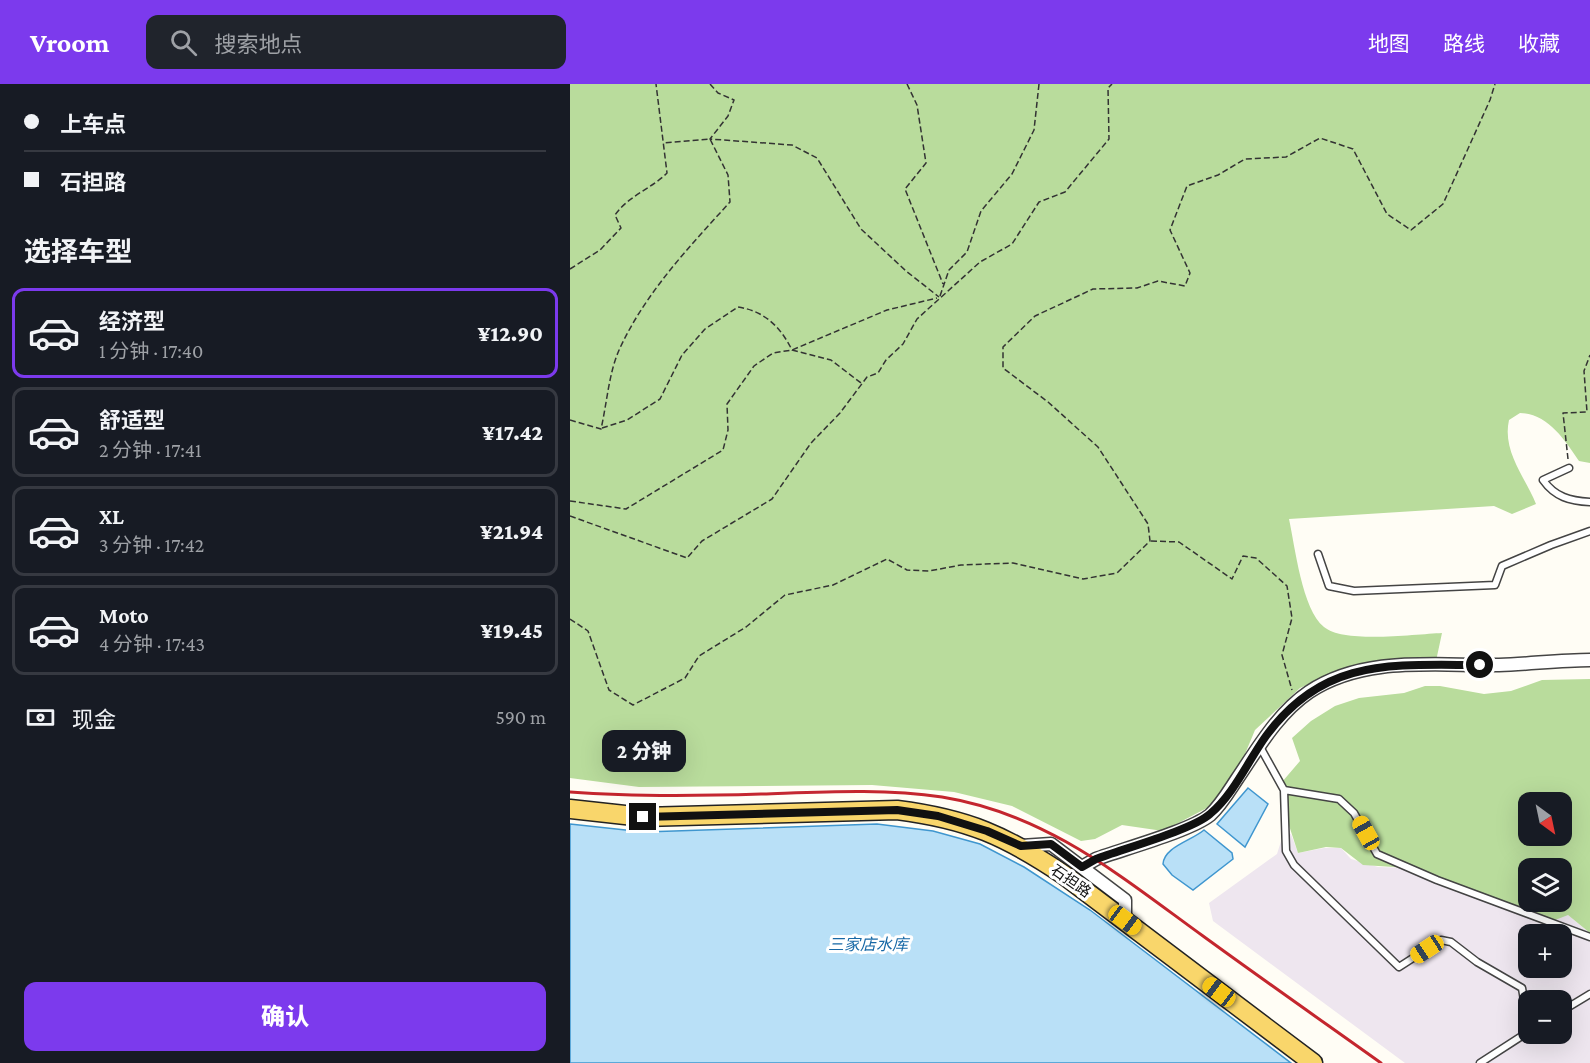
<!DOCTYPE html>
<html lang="zh">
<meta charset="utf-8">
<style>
:root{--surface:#171b24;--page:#20242c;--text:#f1f3f6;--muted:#9ea1a6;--line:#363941;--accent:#7c3aed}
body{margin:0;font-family:"Crimson Pro","Noto Sans SC",serif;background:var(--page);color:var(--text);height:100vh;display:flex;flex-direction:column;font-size:22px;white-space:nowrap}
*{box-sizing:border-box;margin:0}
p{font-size:20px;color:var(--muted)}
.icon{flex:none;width:33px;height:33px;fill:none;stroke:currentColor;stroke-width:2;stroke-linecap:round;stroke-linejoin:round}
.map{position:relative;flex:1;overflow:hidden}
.drawer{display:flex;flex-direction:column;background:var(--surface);width:570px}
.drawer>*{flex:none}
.hud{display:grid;align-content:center;height:132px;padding:0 24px;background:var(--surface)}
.needle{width:39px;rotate:147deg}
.tools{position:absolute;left:948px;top:708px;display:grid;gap:12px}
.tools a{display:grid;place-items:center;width:54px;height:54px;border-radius:12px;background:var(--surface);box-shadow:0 6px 24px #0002;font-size:30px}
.end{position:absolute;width:27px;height:27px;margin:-14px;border:8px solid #111;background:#fff;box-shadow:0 0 0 3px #fff}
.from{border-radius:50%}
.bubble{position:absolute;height:42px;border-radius:12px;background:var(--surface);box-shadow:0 6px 24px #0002;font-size:20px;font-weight:800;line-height:42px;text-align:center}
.car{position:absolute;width:18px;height:36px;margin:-18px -9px;border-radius:8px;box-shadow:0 0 4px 2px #0007;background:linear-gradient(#f5c518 24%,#345 0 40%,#f5c518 0 76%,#345 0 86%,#f5c518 0)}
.hud b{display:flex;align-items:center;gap:21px;height:57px;font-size:22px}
.hud b+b{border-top:2px solid var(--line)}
.hud i{width:15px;height:15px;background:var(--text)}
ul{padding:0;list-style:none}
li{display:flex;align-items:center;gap:18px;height:90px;margin:0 12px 9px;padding:0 12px;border:3px solid var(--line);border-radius:12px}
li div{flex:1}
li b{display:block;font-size:22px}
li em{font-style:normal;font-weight:800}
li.active{border-color:var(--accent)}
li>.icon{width:54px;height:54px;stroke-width:1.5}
h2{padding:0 24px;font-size:27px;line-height:72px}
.pay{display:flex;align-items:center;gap:15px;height:66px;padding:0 24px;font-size:22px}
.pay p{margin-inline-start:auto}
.button{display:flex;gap:12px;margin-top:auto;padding:12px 24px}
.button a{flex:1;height:69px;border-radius:12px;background:var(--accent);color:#fff;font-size:24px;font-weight:800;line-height:69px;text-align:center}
header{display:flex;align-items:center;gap:36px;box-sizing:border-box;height:84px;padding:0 30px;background:var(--accent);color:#fff}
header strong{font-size:28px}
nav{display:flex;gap:33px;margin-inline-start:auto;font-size:21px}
.search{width:420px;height:54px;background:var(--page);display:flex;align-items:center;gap:15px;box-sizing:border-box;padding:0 21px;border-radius:12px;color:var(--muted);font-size:22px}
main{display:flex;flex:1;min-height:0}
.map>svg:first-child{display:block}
.industrial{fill:#eee6ef;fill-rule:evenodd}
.forest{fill:#b9dc9c;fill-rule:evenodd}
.water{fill:#b9e0f7;stroke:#3f96cf;stroke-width:1.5}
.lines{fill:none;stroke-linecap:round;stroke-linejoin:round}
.service-casing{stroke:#444;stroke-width:9}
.minor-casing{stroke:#444;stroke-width:15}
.primary-casing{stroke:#222;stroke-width:21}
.path{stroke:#333;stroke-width:1.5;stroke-dasharray:6 3;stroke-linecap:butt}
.service{stroke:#fff;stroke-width:6}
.minor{stroke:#fff;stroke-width:12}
.primary{stroke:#f9d66b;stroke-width:18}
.rail{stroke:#c4262e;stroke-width:3}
.route{stroke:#111;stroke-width:8}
.labels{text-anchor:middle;stroke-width:6;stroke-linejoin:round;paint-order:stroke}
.street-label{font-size:15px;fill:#111;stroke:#fff}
.water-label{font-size:16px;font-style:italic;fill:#1768a6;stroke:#fff}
</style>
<header>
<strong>Vroom</strong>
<div class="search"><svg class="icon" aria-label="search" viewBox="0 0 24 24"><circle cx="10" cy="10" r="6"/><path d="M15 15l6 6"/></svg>搜索地点</div>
<nav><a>地图</a><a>路线</a><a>收藏</a></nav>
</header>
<main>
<section class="drawer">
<div class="hud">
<b><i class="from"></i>上车点</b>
<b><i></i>石担路</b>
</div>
<h2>选择车型</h2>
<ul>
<li class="active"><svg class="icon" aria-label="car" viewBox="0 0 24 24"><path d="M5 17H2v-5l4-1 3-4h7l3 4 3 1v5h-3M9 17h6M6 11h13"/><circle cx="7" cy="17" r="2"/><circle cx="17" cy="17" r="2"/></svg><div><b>经济型</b><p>1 分钟 · 17:40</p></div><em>¥12.90</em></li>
<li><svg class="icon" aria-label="car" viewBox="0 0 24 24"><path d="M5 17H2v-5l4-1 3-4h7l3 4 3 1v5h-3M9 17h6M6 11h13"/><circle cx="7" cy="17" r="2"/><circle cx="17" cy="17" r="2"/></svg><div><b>舒适型</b><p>2 分钟 · 17:41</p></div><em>¥17.42</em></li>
<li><svg class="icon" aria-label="car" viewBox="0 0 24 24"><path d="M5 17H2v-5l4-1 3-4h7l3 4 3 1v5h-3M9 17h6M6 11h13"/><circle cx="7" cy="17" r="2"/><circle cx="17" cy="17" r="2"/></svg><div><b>XL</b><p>3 分钟 · 17:42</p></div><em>¥21.94</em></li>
<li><svg class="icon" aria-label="car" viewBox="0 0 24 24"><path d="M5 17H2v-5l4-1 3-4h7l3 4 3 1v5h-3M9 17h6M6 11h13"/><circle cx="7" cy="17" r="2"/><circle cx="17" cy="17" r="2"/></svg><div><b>Moto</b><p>4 分钟 · 17:43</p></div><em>¥19.45</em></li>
</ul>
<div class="pay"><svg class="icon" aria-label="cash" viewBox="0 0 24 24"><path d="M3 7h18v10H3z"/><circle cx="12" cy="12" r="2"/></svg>现金<p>590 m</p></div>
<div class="button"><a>确认</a></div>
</section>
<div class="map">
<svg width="1020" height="979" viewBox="0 0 1020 979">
<rect width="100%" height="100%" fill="#fffdf5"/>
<path class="industrial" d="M721 750 728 769 754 764H771L781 775 808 783 839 784 998 831 1020 849V979H835L643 837 639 819 707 770 713 751ZM958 850H992V884H958ZM958 916H992V950H958Z"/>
<path class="forest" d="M0 0H1020V379L1009 377C994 355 978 330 950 329L939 336C932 367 955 393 966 420L942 430 924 422 719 435C725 462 732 526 754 543 774 560 846 550 872 549L866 577 758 591 730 604 685 646 660 706 635 725 593 747 552 741 525 755 511 757 442 722 384 708 302 701 69 703 0 694Z
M1020 595V849L998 831 980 838 839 784 793 781 771 764 756 763 728 769 713 723 712 698 730 677 722 654 741 637 765 622 789 614 834 609 855 602H870L914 610 941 607 972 596ZM958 718H992V752H958ZM958 784H992V818H958Z"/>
<path class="water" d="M678 704 698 720 675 763 647 740Z
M0 740 74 748 307 740 363 747 410 760 454 783 520 826 721 979H0Z
M634 746 662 769 663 775 623 806 602 791 593 780C594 763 621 757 634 746Z"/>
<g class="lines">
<g class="service-casing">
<path id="service" d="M999 384 973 396C985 413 1000 417 1020 418
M748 470 759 502 784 507 925 501 932 482 981 461 1020 447
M689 661 714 706 769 715 784 729 807 770 867 796 1020 853
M714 706 716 767 724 781 829 883 871 856 881 858 907 878 952 904 958 941
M992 927 1020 910
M910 979 958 948"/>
</g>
<g class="minor-casing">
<path id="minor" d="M451 762 481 760 555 816V836
M512 783 526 775C553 765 620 747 640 731 651 721 659 707 667 695 688 664 708 629 739 608 795 571 866 582 929 581 960 580 990 576 1020 576"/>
</g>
<g class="primary-casing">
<path id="primary" d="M0 725 73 733 327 726C398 735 436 752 494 791L743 979"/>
</g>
<path class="path" d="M140 0 148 9 164 16 158 32 140 55 222 61 247 74 291 145 336 187 369 213
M337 0 347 21 356 79 335 105 373 200
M0 185 30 166 51 144 45 131C58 112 81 105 97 89L86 0
M370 212 379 186 397 168 411 127 442 90 464 46 469 0
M0 336 31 345C37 319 39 287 50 264 76 208 120 162 160 118L158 91 140 55 93 59
M32 344 57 336 90 315 112 271 135 245 168 223C194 227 210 242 222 266L261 276 291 299
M998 375 993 329 1017 328 1014 287 1020 271
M0 417 56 425 153 366 158 346 157 320 184 282 203 269 222 266 317 226 367 214
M0 432 117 474 132 457 202 415 241 359 270 329 297 293 308 289 316 276 333 260 347 235 410 178 442 160 469 118 495 108 539 55 538 4 542 0
M581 457 609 458 662 495 673 472 686 474 717 502 722 534 712 571 722 606
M0 535 18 547 39 606 63 621 115 594 129 572 176 543 215 511 263 501 317 475 337 486 359 487 391 481 443 479 513 495 547 489 580 457 578 440 528 363 478 318 433 284V263L465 232 523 205 567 204 588 197 615 202 620 189 600 146 617 102 648 91 675 75 716 73 750 54 783 65 817 130 841 146 873 120 920 16 925 0"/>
<use href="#service" class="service"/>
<use href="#minor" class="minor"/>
<use href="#primary" class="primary"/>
<path class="rail" d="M0 708C64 713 127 712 191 710 251 708 312 704 372 713 477 730 550 792 633 852 692 895 752 937 811 979"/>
</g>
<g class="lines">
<path class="route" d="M73 733 327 726 368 732 417 747 451 762 481 760 512 783 526 775C552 765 622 746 640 730 664 710 678 677 696 652 754 573 822 581 910 581"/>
</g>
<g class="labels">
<g class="street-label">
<text transform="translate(501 797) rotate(35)" y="5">石担路</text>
</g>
<g class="water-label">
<text x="298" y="866">三家店水库</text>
</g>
</g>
</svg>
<div class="tools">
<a><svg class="needle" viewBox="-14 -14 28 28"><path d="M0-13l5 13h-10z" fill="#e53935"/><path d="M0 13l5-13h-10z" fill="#9ea1a6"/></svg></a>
<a><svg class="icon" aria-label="layers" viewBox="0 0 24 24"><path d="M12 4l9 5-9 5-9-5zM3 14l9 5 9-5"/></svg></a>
<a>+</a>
<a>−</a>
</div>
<i class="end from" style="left:910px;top:581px"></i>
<i class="end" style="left:73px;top:733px"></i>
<div class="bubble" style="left:32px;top:646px;width:84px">2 分钟</div>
<i class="car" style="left:796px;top:749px;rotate:331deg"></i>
<i class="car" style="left:555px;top:836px;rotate:127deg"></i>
<i class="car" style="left:857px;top:865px;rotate:237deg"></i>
<i class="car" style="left:649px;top:908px;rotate:307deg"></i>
</div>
</main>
